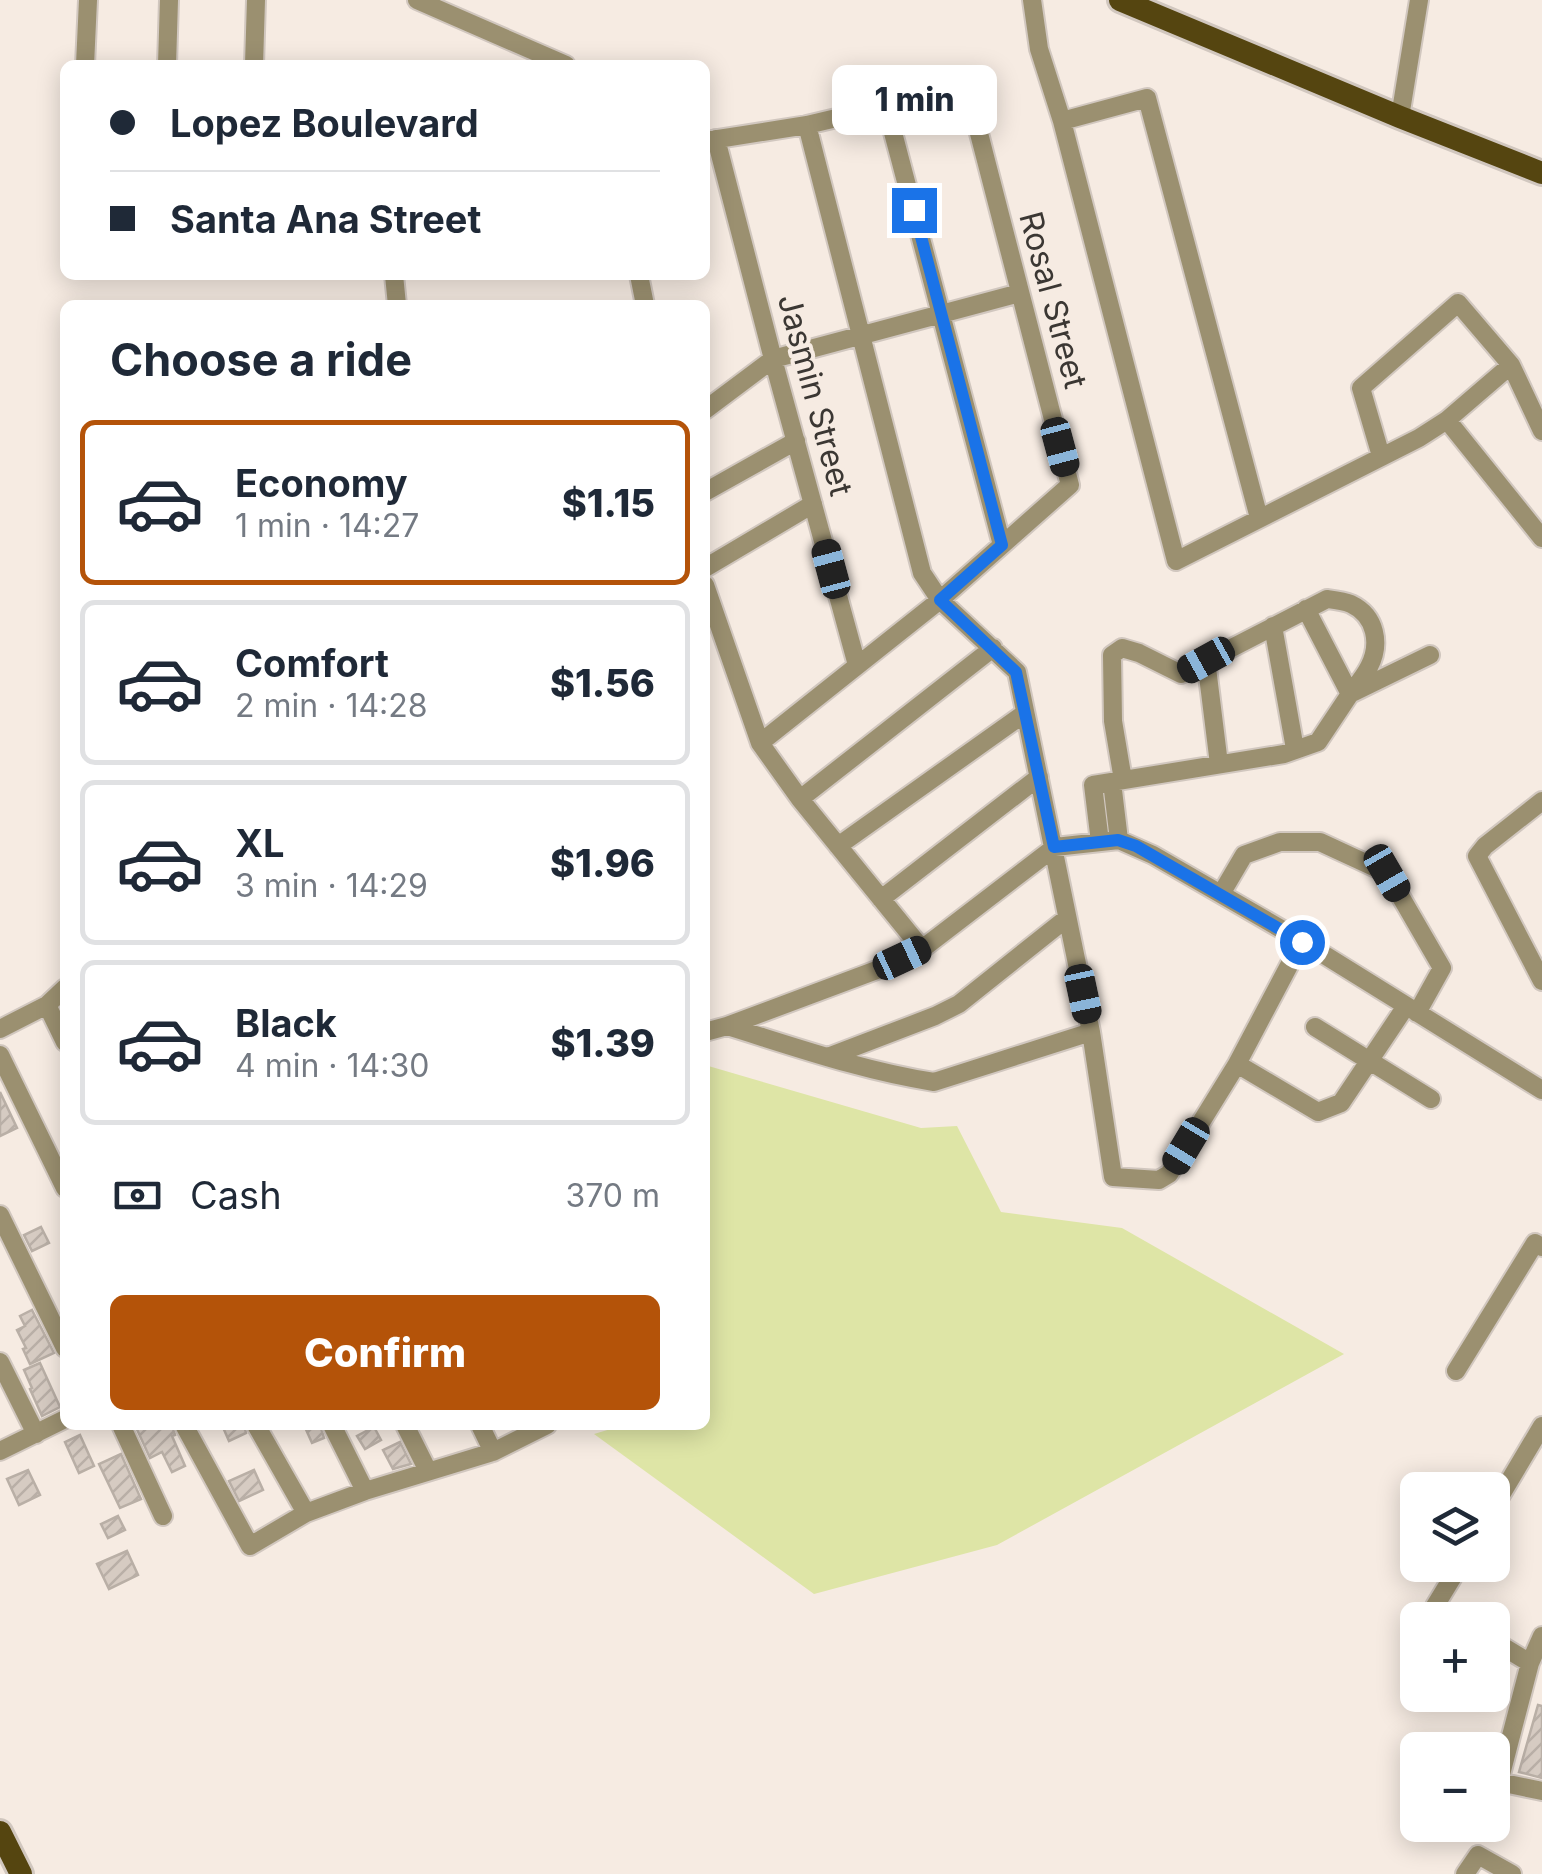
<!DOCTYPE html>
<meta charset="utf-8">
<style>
:root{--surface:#fff;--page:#f6f6f7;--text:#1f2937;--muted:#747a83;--line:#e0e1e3;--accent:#b45309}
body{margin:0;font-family:Inter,sans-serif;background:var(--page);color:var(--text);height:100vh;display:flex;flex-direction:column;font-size:38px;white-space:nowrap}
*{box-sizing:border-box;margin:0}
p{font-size:32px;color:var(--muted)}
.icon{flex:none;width:55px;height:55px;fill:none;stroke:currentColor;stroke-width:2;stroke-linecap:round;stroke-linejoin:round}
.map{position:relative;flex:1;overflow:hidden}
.details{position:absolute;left:60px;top:300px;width:650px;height:1130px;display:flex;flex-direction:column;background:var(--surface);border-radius:15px;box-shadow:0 5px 25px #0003}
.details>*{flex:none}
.top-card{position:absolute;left:60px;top:60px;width:650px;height:220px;border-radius:15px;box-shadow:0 5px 25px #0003;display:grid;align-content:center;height:220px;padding:0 50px;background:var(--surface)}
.buttons{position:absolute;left:1400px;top:1472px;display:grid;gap:20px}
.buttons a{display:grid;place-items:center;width:110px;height:110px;border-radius:15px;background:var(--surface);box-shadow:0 5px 25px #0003;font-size:50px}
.end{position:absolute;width:45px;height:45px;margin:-22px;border:12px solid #1a73e8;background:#fff;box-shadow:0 0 0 5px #fff}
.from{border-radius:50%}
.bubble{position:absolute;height:70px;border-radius:15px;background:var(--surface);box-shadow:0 5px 25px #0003;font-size:32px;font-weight:800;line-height:70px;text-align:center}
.car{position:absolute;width:30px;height:60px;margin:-30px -15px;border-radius:12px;box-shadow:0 0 8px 2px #0007;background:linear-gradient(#222 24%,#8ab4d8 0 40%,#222 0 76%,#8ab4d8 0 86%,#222 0)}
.top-card b{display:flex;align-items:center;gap:35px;height:95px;font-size:38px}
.top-card b+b{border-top:2px solid var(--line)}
.top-card i{width:25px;height:25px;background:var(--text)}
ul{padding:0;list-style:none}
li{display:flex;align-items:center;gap:30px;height:165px;margin:0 20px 15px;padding:0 30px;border:5px solid var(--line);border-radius:15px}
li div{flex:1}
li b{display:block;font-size:38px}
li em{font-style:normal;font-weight:800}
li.current{border-color:var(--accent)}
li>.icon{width:90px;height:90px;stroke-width:1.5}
h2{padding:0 50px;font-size:45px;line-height:120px}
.pay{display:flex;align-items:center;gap:25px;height:110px;padding:0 50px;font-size:38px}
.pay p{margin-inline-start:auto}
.primary-button{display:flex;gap:20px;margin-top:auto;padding:20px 50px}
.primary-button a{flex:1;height:115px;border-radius:15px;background:var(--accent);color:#fff;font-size:40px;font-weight:800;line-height:115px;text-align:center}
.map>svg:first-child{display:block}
.grass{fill:#dee5a6}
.building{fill:url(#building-hatch);stroke:#b9afa6;stroke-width:2.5}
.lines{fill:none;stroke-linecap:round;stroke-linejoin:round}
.minor-casing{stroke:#d1c7bf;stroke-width:22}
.major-casing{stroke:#d1c7bf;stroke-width:28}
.minor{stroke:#9b9070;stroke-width:18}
.major{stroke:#554510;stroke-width:22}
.route{stroke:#1a73e8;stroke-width:12}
.labels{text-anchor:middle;stroke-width:8;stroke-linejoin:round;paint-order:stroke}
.street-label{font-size:32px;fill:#3b3733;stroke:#f6ebe2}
</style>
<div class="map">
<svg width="1542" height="1874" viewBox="0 0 1542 1874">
<defs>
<pattern id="building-hatch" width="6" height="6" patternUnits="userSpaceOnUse" patternTransform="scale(2.5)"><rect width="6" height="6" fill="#d6cbc2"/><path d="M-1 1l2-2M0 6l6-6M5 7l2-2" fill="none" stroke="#b9afa7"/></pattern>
</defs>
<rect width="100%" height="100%" fill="#f6ebe2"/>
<path class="grass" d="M705 1065 921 1128 957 1126 1001 1212 1122 1228 1344 1354 997 1545 814 1594 594 1434 624 1425H705V1256L708 1247 705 1240Z"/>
<path class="building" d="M0 1092 17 1128 0 1136Z
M41 1227 49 1243 32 1251 24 1235Z
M32 1310 54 1353 30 1364 23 1349 26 1348 17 1330 25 1326 20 1316Z
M40 1363 60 1407 42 1416 30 1389 32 1388 24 1370Z
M135 1425H172L175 1435 172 1436 185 1466 172 1472 162 1452 150 1458Z
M222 1425H244L246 1433 229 1441Z
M304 1425H320L324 1438 312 1443Z
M374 1427 381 1440 365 1449 357 1436Z
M80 1435 94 1466 79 1473 65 1442Z
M400 1442 411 1464 393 1469 383 1450Z
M121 1454 141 1499 120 1508 99 1464Z
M28 1470 40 1495 19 1505 7 1479Z
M254 1470 263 1490 239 1501 229 1481Z
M118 1516 125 1530 108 1538 101 1524Z
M127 1551 138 1575 109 1589 97 1564Z
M1538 1705 1542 1706V1778L1519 1772Z"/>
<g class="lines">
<g class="minor-casing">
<path id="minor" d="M417 0 566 65
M1032 0 1039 49 1062 121 1176 561 1419 438 1447 420 1511 365
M85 65 88 0
M167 65 169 0
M254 65 256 0
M886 106 1002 545
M1400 117 1419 0
M1062 121 1147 98 1259 518
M807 125 922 573 940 600 1017 672 1091 1032 1113 1177 1159 1180 1169 1174 1237 1064 1302 941
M716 139 773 359 857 665
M705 141 807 125 967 87 1070 485 940 600 760 743
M394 275 397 305
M639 275 645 305
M705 410 773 359 1020 293
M1447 420 1542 538
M1381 456 1361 388 1458 303 1511 365 1542 431
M705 492 796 441
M705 568 813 504
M705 585 760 743 800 799 922 949
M1273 626 1295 749
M1206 660 1219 764
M1123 780 1113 721 1112 655 1122 648 1139 653 1181 674 1327 599C1335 600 1344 601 1351 604 1376 616 1381 644 1369 667 1364 677 1356 686 1350 694L1430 655
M1112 782 1119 840
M800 799 993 648
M1542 801 1485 846 1477 856 1542 981
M1100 842 1093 785 1284 754 1318 742 1350 694 1306 609
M838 846 1025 713
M1221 894 1244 855 1280 842H1320L1387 873 1442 968 1417 1013
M881 899 1039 777
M47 1005 65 1042
M727 1026C795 1047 863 1071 934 1082L1091 1032
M1315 1027 1431 1099
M0 1029 47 1005 65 988
M705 1032 727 1026 882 968 922 949 1055 847 1119 840 1153 855 1302 941 1542 1090
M0 1055 65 1188
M828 1057 935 1016 959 1004 1067 918
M1237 1064 1318 1112 1341 1103 1406 1006
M0 1215 65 1348
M0 1362 36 1434
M1456 1371 1535 1243 1542 1247
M121 1425 163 1516
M184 1425 250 1546 306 1513 365 1491 493 1452 547 1425
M256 1425 306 1513
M332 1425 365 1491
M405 1425 428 1471
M480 1425 493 1452
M0 1451 65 1419
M1492 1510 1542 1426
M1458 1620 1435 1606 1460 1565
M1542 1636 1530 1663 1499 1782 1542 1791
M1492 1640 1530 1663
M1465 1874 1478 1855 1512 1874"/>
</g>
<g class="major-casing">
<path id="major" d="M1120 0 1400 117 1542 173
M0 1832 21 1874"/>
</g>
<use href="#minor" class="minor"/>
<use href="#major" class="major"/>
</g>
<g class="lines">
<path class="route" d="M914 210 1002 545 940 600 1016 672 1054 847 1118 840 1136 846 1302 942"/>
</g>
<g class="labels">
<g class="street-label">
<text transform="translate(1053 300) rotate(75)" y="11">Rosal Street</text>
<text transform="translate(815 395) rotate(75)" y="11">Jasmin Street</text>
</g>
</g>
</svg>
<div class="buttons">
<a><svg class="icon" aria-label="layers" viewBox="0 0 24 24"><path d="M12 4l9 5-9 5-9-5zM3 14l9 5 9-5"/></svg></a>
<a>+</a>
<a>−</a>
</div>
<i class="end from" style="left:1302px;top:942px"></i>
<i class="end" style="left:914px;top:210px"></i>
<div class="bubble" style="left:832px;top:65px;width:165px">1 min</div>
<i class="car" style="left:1060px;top:447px;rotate:165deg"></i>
<i class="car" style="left:831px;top:569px;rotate:345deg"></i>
<i class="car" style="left:1206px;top:660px;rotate:241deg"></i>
<i class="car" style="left:1387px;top:873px;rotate:150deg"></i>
<i class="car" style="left:902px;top:958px;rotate:65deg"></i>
<i class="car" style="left:1083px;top:994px;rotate:168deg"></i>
<i class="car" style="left:1186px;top:1146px;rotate:211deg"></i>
<div class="top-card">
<b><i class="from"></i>Lopez Boulevard</b>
<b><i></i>Santa Ana Street</b>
</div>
<section class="details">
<h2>Choose a ride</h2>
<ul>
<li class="current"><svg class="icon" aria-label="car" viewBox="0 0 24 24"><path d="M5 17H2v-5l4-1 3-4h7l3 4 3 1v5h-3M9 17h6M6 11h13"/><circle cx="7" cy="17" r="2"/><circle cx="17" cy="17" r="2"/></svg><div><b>Economy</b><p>1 min · 14:27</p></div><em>$1.15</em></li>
<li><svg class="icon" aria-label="car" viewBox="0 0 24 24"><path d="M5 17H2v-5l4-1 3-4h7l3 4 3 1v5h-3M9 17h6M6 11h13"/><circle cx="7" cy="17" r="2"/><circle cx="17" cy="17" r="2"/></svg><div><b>Comfort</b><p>2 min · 14:28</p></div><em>$1.56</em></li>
<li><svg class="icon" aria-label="car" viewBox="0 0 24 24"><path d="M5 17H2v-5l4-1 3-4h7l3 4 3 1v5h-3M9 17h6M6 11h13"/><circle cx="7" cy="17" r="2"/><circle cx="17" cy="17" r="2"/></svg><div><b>XL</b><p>3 min · 14:29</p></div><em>$1.96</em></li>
<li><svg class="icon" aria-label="car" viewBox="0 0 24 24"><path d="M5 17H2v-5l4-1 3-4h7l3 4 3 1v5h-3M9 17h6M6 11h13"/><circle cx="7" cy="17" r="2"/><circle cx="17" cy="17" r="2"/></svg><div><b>Black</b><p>4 min · 14:30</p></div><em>$1.39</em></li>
</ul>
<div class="pay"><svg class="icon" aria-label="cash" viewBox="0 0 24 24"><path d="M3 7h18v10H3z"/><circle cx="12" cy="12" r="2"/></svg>Cash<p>370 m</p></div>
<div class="primary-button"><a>Confirm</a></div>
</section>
</div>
